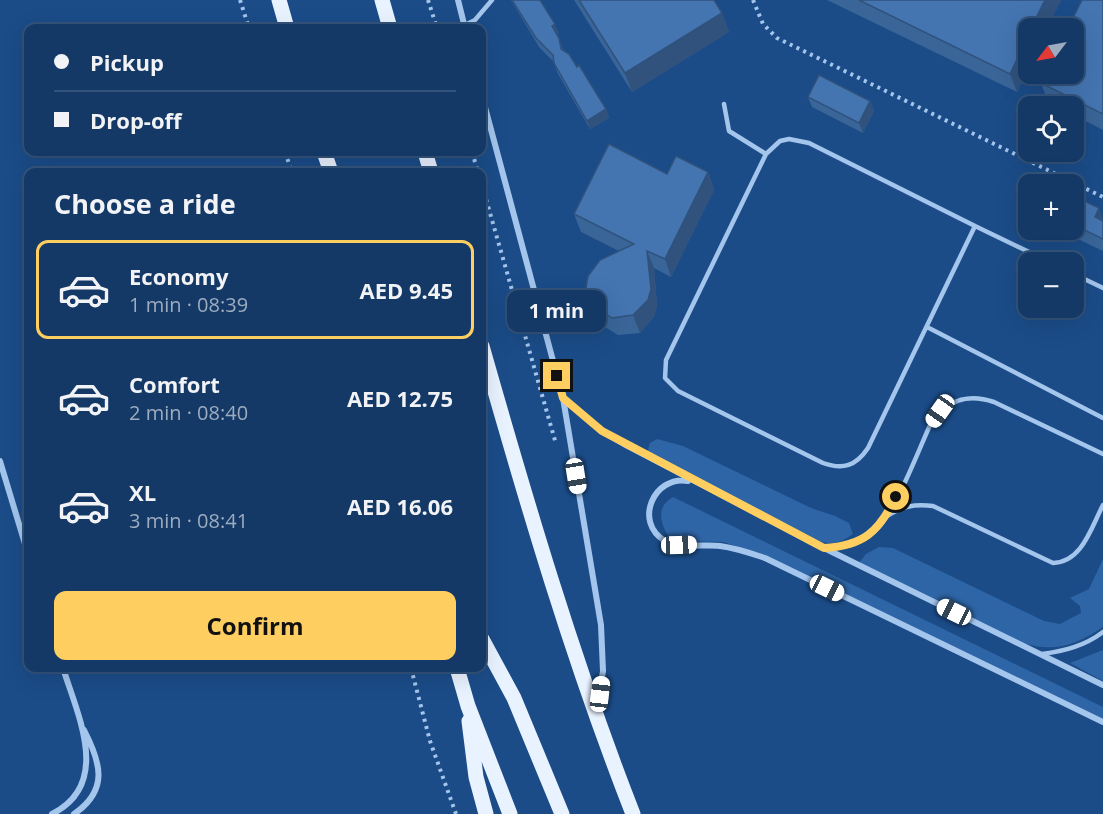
<!DOCTYPE html>
<meta charset="utf-8">
<style>
:root{--surface:#143966;--page:#1d406c;--text:#f1f3f6;--muted:#9dacbf;--line:#33537a;--accent:#fecf60}
body{margin:0;font-family:"Open Sans",sans-serif;background:var(--page);color:var(--text);height:100vh;display:flex;flex-direction:column;font-size:22px;white-space:nowrap}
*{box-sizing:border-box;margin:0}
p{font-size:20px;color:var(--muted)}
.icon{flex:none;width:33px;height:33px;fill:none;stroke:currentColor;stroke-width:2;stroke-linecap:round;stroke-linejoin:round}
.map{position:relative;flex:1;overflow:hidden}
.sheet{position:absolute;left:24px;top:168px;width:462px;height:504px;display:flex;flex-direction:column;background:var(--surface);border-radius:12px;box-shadow:0 6px 24px #0002,0 0 0 2px var(--line)}
.sheet>*{flex:none}
.top-card{position:absolute;left:24px;top:24px;width:462px;height:132px;border-radius:12px;box-shadow:0 6px 24px #0002,0 0 0 2px var(--line);display:grid;align-content:center;height:132px;padding:0 30px;background:var(--surface)}
.needle{width:39px;rotate:238deg}
.fabs{position:absolute;left:1018px;top:18px;display:grid;gap:12px}
.fabs a{display:grid;place-items:center;width:66px;height:66px;border-radius:12px;background:var(--surface);box-shadow:0 6px 24px #0002,0 0 0 2px var(--line);font-size:30px}
.end{position:absolute;width:27px;height:27px;margin:-14px;border:8px solid #fecf60;background:#111;box-shadow:0 0 0 3px #111}
.from{border-radius:50%}
.bubble{position:absolute;height:42px;border-radius:12px;background:var(--surface);box-shadow:0 6px 24px #0002,0 0 0 2px var(--line);font-size:20px;font-weight:700;line-height:42px;text-align:center}
.car{position:absolute;width:18px;height:36px;margin:-18px -9px;border-radius:8px;box-shadow:0 0 4px 2px #0007;background:linear-gradient(#fff 24%,#345 0 40%,#fff 0 76%,#345 0 86%,#fff 0)}
.top-card b{display:flex;align-items:center;gap:21px;height:57px;font-size:22px}
.top-card b+b{border-top:2px solid var(--line)}
.top-card i{width:15px;height:15px;background:var(--text)}
ul{padding:0;list-style:none}
li{display:flex;align-items:center;gap:18px;height:99px;margin:0 12px 9px;padding:0 18px;border:3px solid transparent;border-radius:12px}
li div{flex:1}
li b{display:block;font-size:22px}
li em{font-style:normal;font-weight:700}
li.current{border-color:var(--accent)}
li>.icon{width:54px;height:54px;stroke-width:1.5}
h2{padding:0 30px;font-size:27px;line-height:72px}
.cta{display:flex;gap:12px;margin-top:auto;padding:12px 30px}
.cta a{flex:1;height:69px;border-radius:12px;background:var(--accent);color:#111;font-size:24px;font-weight:700;line-height:69px;text-align:center}
.map>svg:first-child{display:block}
.green{fill:#2e65a6}
.lines{fill:none;stroke-linecap:round;stroke-linejoin:round}
.path{stroke:#a4c5ec;stroke-width:4;stroke-dasharray:3 4.5;stroke-linecap:butt}
.lane{stroke:#a4c5ec;stroke-width:4.5}
.street{stroke:#a4c5ec;stroke-width:6}
.primary{stroke:#e9f2ff;stroke-width:15}
.wall{fill:#3a6598}
.shaded-wall{fill:#30527c}
.building{fill:#4475b1;stroke:#30527c;stroke-width:1.5}
.route{stroke:#fecf60;stroke-width:8}
</style>
<div class="map">
<svg width="1103" height="814" viewBox="0 0 1103 814">
<rect width="100%" height="100%" fill="#1b4c88"/>
<path class="green" d="M657 439 683 446 811 508 835 516 849 523 853 534C835 547 829 544 808 538L646 457 650 443Z
M673 497 1103 707V720L764 555 723 542 680 541 668 536C660 521 656 507 673 497Z
M879 547 893 548 1044 621 1060 624 1081 613 1080 606 1070 598 1089 589 1103 559V627C1075 646 1053 653 1020 642L858 564 866 554Z
M1103 650V681L1070 663Z"/>
<g class="lines">
<path class="path" d="M240 0 249 28
M428 0 437 28
M753 0 763 24 777 38 1103 197
M285 152 292 172
M472 152 478 172
M482 185 556 444
M411 668 430 741 456 814"/>
<path class="lane" d="M465 25 475 20 492 0
M724 104 729 131 766 154
M789 139 809 143 975 226 868 448C856 466 843 470 823 463L678 391 665 378 666 360 766 154 780 141Z
M975 226 1050 262
M1074 274 1103 288
M927 327 1103 418
M887 516C903 506 914 504 933 506L1053 563C1082 562 1091 528 1103 505
M826 548C844 547 860 544 874 532 895 514 918 451 931 423 947 400 967 393 994 402L1103 454
M1042 654C1064 651 1085 646 1103 632"/>
<path class="street" d="M458 0 465 28
M482 96 563 398 601 625 603 671 597 707
M563 398 602 431 624 444 824 548 1103 685
M0 461 28 554
M688 481C654 475 633 522 665 541 680 549 704 544 720 546 736 548 750 553 765 558L1103 722
M52 814C112 784 78 716 63 668
M74 814C109 790 101 763 84 730"/>
<path class="primary" d="M279 0 287 28
M382 0 390 28
M324 152 331 172
M425 152 431 172
M482 346C527 504 573 661 633 814
M482 639 514 698 562 814
M457 668 468 706 510 814
M469 721 476 777 486 814"/>
</g>
<path class="wall" d="M511 0H540L559 33 557 34 563 50 606 109 609 118 590 129 557 72 554 62 539 47Z
M574 0H714L722 13 729 32 632 92Z
M827 0H1061L1047 28H1029V67L1017 92Z
M1103 0V130L1074 115V106H1057L1048 102 1041 83Z
M808 97 870 101 874 111 863 133 812 107Z
M708 172 714 190 671 277 654 268 657 306 654 317 640 333 618 335 600 324 586 287 619 251 581 232 574 214 667 174Z
M1029 191V215L1024 201Z
M1074 196 1103 219V251L1059 230H1074Z"/>
<path class="shaded-wall" d="M1045 0H1061L1047 28H1031Z
M722 13 729 32 632 92 625 73Z
M555 24 559 33 555 35 552 26Z
M1029 34V67L1017 92 1010 74Z
M870 101 874 111 863 133 859 123Z
M606 109 609 118 590 129 587 121Z
M708 172 714 190 671 277 665 259Z
M1099 208 1103 219V225L1095 217Z
M647 251 654 268 657 306 654 317 640 333 633 315Z"/>
<path class="building" d="M512 0H540L555 24 552 26 559 38 561 49 569 54 577 67 579 65 606 109 587 121 554 63 553 55 536 38Z
M579 0H714L722 13 625 73Z
M859 0H1045L1031 28H1029V34L1010 74Z
M1082 0H1103V114L1041 83 1046 74H1074V28H1068Z
M819 75 870 101 859 123 808 97Z
M609 144 667 174 676 156 708 172 665 259 647 251 651 289 648 300 633 315 612 318 594 306 586 287 588 276 600 260 634 244 574 214Z
M1036 177 1051 184H1032Z
M1029 191V204L1024 201Z
M1074 196 1099 208 1095 217 1103 221V239L1074 225Z"/>
<g class="lines">
<path class="route" d="M557 376 563 398 602 431 824 548C864 546 879 531 896 497"/>
</g>
</svg>
<div class="fabs">
<a><svg class="needle" viewBox="-14 -14 28 28"><path d="M0-13l5 13h-10z" fill="#e53935"/><path d="M0 13l5-13h-10z" fill="#9dacbf"/></svg></a>
<a><svg class="icon" aria-label="locate" viewBox="0 0 24 24"><circle cx="12" cy="12" r="6"/><path d="M12 2v4M12 18v4M2 12h4M18 12h4"/></svg></a>
<a>+</a>
<a>−</a>
</div>
<i class="end from" style="left:896px;top:497px"></i>
<i class="end" style="left:557px;top:376px"></i>
<div class="bubble" style="left:507px;top:290px;width:99px">1 min</div>
<i class="car" style="left:940px;top:411px;rotate:215deg"></i>
<i class="car" style="left:576px;top:476px;rotate:171deg"></i>
<i class="car" style="left:679px;top:545px;rotate:88deg"></i>
<i class="car" style="left:827px;top:588px;rotate:116deg"></i>
<i class="car" style="left:954px;top:612px;rotate:296deg"></i>
<i class="car" style="left:600px;top:694px;rotate:7deg"></i>
<div class="top-card">
<b><i class="from"></i>Pickup</b>
<b><i></i>Drop-off</b>
</div>
<section class="sheet">
<h2>Choose a ride</h2>
<ul>
<li class="current"><svg class="icon" aria-label="car" viewBox="0 0 24 24"><path d="M5 17H2v-5l4-1 3-4h7l3 4 3 1v5h-3M9 17h6M6 11h13"/><circle cx="7" cy="17" r="2"/><circle cx="17" cy="17" r="2"/></svg><div><b>Economy</b><p>1 min · 08:39</p></div><em>AED 9.45</em></li>
<li><svg class="icon" aria-label="car" viewBox="0 0 24 24"><path d="M5 17H2v-5l4-1 3-4h7l3 4 3 1v5h-3M9 17h6M6 11h13"/><circle cx="7" cy="17" r="2"/><circle cx="17" cy="17" r="2"/></svg><div><b>Comfort</b><p>2 min · 08:40</p></div><em>AED 12.75</em></li>
<li><svg class="icon" aria-label="car" viewBox="0 0 24 24"><path d="M5 17H2v-5l4-1 3-4h7l3 4 3 1v5h-3M9 17h6M6 11h13"/><circle cx="7" cy="17" r="2"/><circle cx="17" cy="17" r="2"/></svg><div><b>XL</b><p>3 min · 08:41</p></div><em>AED 16.06</em></li>
</ul>
<div class="cta"><a>Confirm</a></div>
</section>
</div>
